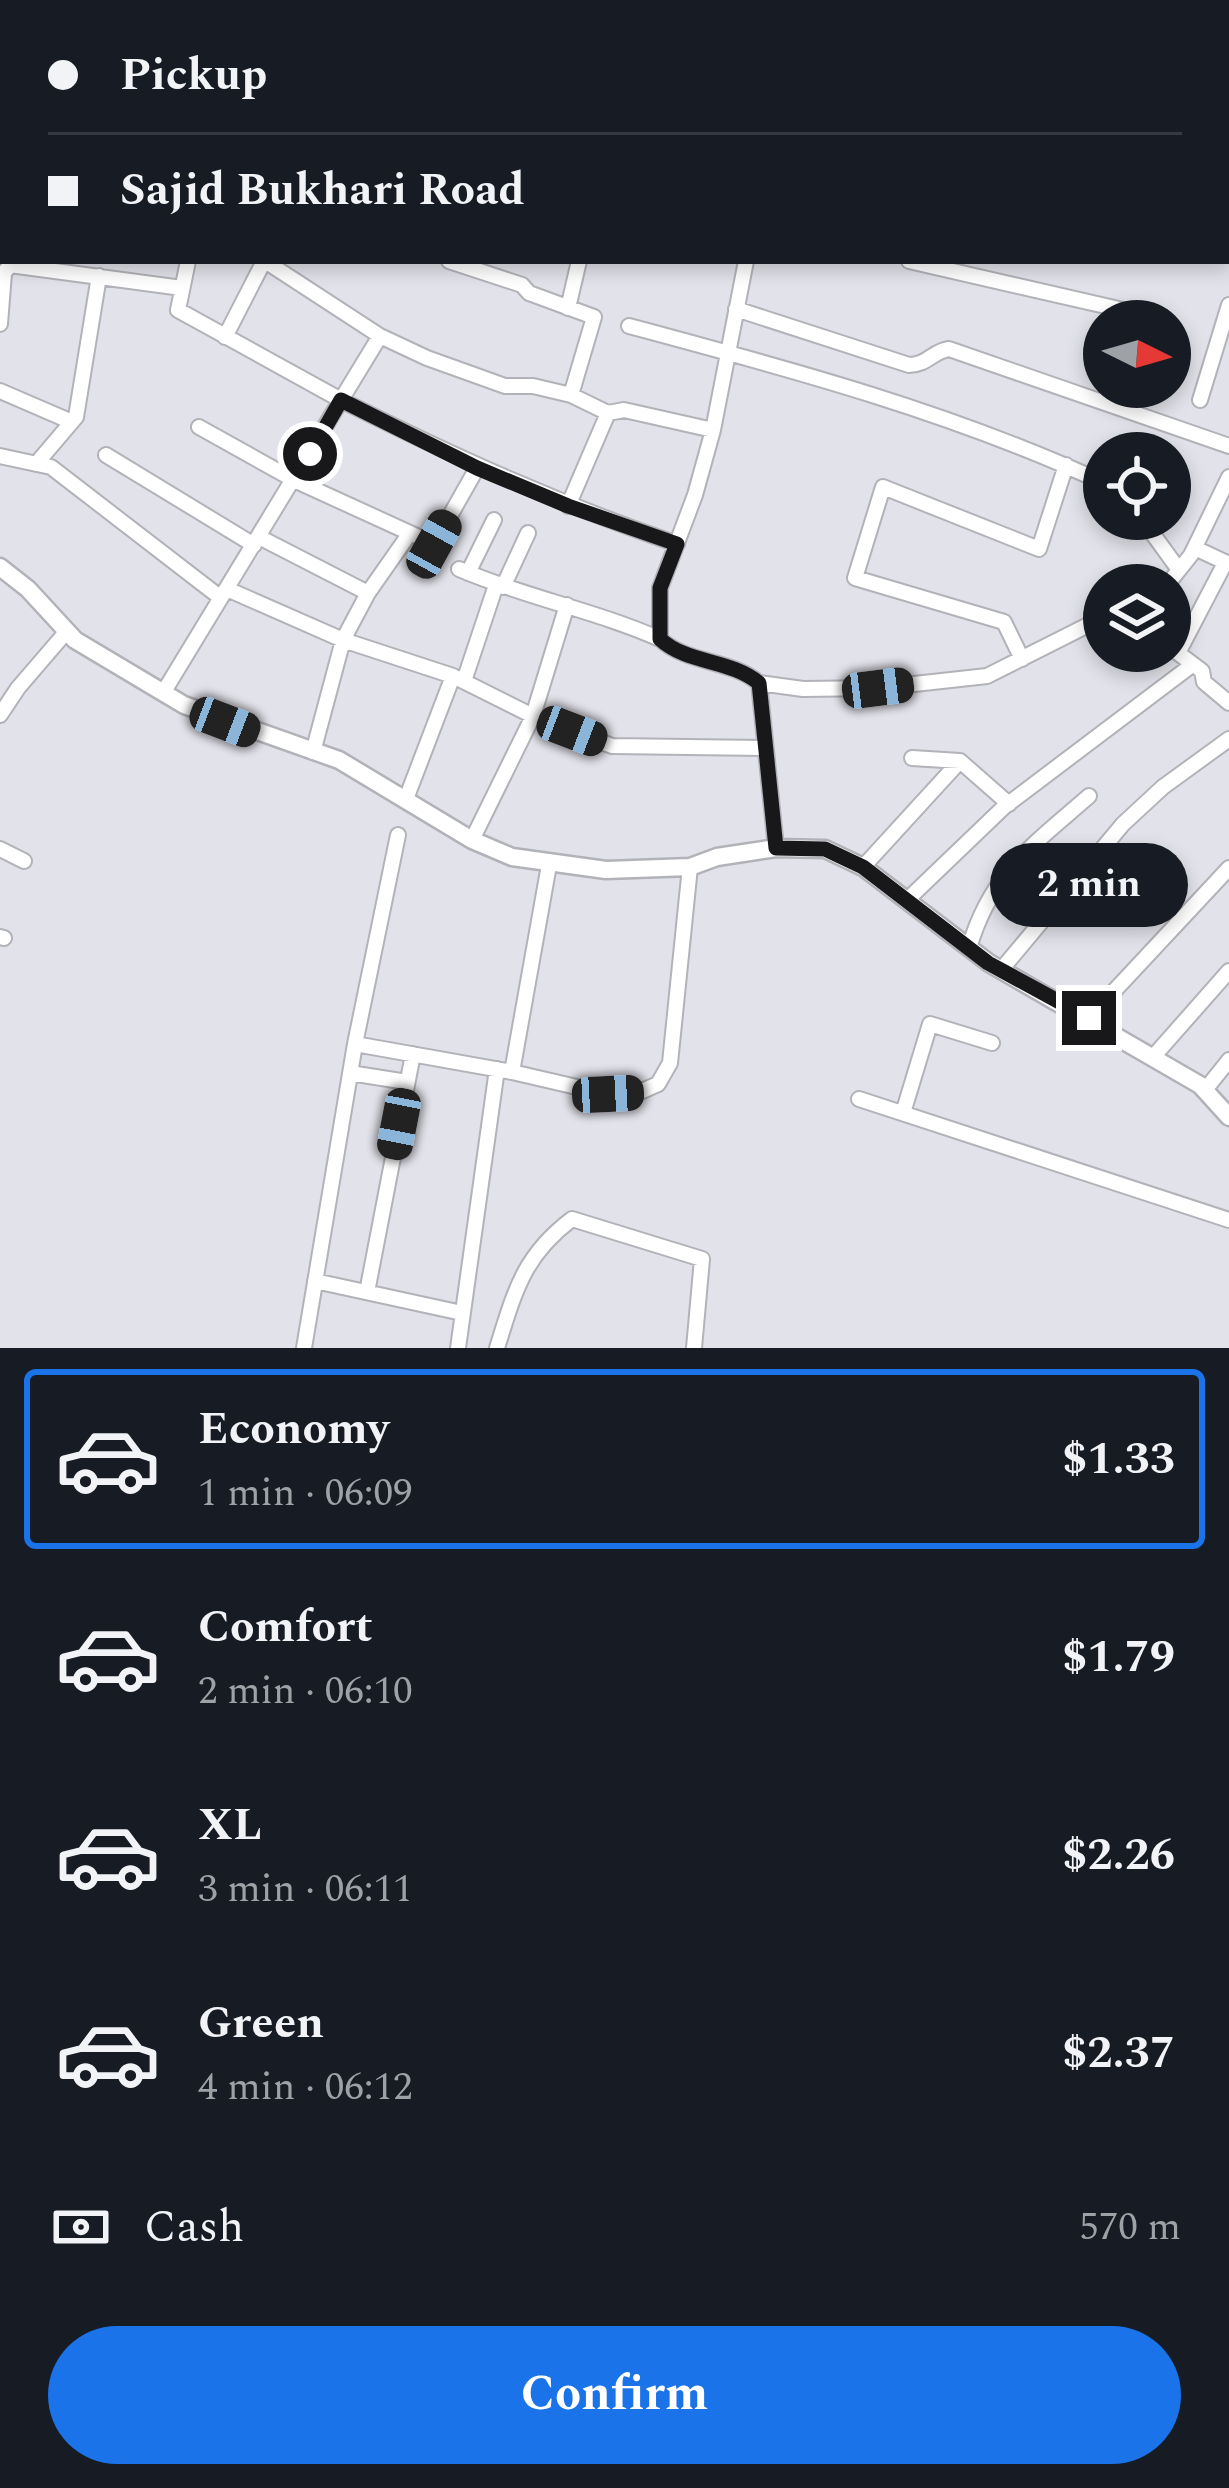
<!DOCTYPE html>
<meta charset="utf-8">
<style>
:root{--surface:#171b24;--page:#20242c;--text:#f1f3f6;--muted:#9ea1a6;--line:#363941;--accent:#1a73e8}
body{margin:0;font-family:Spectral,serif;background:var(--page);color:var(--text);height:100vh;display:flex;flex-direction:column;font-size:45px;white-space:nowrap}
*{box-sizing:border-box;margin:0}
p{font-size:39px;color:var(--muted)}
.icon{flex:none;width:66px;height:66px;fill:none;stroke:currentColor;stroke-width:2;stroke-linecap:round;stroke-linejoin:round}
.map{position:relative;height:1348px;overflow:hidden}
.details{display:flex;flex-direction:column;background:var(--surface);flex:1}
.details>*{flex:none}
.top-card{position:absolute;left:0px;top:0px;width:1230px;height:264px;box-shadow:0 6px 18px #0003;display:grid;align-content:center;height:264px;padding:0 48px;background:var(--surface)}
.needle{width:78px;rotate:95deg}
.fabs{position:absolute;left:1083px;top:300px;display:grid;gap:24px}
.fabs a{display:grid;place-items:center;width:108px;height:108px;border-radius:50%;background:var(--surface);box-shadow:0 6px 18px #0003;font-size:60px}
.end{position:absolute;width:54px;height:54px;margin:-27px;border:15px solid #18181b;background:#fff;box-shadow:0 0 0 6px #fff}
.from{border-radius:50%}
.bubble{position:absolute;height:84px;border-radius:42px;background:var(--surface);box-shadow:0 6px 18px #0003;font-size:39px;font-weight:700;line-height:84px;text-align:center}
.car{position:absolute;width:36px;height:72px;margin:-36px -18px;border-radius:15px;box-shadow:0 0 9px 3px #0007;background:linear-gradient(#222 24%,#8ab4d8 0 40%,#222 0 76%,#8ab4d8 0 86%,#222 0)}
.top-card b{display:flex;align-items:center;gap:42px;height:114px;font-size:45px}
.top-card b+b{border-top:3px solid var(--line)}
.top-card i{width:30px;height:30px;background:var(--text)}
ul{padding:21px 0 0;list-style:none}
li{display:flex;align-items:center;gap:36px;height:180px;margin:0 24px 18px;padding:0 24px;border:6px solid transparent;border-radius:12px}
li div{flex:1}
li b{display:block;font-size:45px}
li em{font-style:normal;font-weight:700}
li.active{border-color:var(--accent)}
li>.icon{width:108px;height:108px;stroke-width:1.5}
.pay{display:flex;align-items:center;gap:30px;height:132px;padding:0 48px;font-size:45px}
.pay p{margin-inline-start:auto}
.button{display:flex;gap:24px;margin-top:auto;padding:24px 48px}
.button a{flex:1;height:138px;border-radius:72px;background:var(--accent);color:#fff;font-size:48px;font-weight:700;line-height:138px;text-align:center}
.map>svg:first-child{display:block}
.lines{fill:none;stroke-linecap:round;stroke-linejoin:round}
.minor-casing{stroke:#b2b2b9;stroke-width:18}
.tertiary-casing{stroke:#b2b2b9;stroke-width:21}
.minor{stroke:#fff;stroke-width:14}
.tertiary{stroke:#fff;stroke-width:16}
.route{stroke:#18181b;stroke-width:15}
</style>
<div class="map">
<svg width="1229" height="1348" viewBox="0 0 1229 1348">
<rect width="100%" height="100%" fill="#e2e2ea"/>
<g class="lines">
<g class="minor-casing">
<path id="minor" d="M411 0V3
M982 0 991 3
M18 3V0
M110 3V0
M176 3V0
M216 3V0
M293 3V0
M526 3 527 0
M651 3 652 0
M813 3V0
M916 3 917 0
M1051 3 1052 0
M1155 3 1156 0
M0 49 3 48
M1227 49 1229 50
M0 97H3
M1227 134H1229
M0 169H3
M1227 211 1229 212
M265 261 380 336 427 358 505 386H533L571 395 608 413 624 410 713 430
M449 261 522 285 529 293 594 317 571 395
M746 261 713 430 695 495 660 588V639C687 664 730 659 759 683L776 848
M909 261 1158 318
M0 273H4L0 324
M4 273 10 265 182 288
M568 308 579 261
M736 309 909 365C927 365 933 351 949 349L1229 446
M629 326C790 369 953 413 1104 483
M380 336 341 400C455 457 557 503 677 544
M225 337 264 261
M0 391 72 422
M1200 400 1229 305
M199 427 294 480 434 544 477 468
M106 455 254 545
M0 456 51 467 221 598
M36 464 76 417 99 276
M568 506 608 413
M1142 519 1179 570
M259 537 368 593
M1195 548 1229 564
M459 569C524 597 594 610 660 639
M468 573 494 520
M1167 585 1191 555 1229 477
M503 587 528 533
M227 589 343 640 453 676 406 799
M1170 638 1178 653 1202 671 1204 682 1229 703
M1178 653 1225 563
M1022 659 1004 622 855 578 883 487 1039 549 1066 465
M453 676 533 716 612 746 763 748
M464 681 496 585
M759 683 803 689 878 688 987 676 1104 617
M163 693 341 400 178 310 188 261
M0 715 18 688 67 631
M313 752 343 640 368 593 410 533
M912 758 960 761 1009 804
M472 840 533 716 567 605
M0 849 24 861
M863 867 960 761
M906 901 1004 807 1192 665
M0 937 4 938
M969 948C991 873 1033 845 1089 796
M1001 970 1123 824 1163 787 1229 739
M1089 1018 1229 868
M355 1044 512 1072 607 1094 640 1092 658 1084 670 1063 690 867
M1153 1057 1229 971
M512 1072 549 865
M350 1073 407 1082
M1205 1090 1229 1060
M859 1099 1229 1220
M903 1113 930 1024 992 1043
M315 1281 462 1313
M367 1292 413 1054
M304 1348 355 1044 398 835
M458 1348 497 1069
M497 1348C515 1291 523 1256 572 1219L702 1259 694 1348"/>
</g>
<g class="tertiary-casing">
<path id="tertiary" d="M0 567 28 589 75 640 184 705 339 760 472 840 512 857 606 870 690 867 717 857 776 848 825 849 863 867 989 963 1200 1085 1229 1117"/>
</g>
<use href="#minor" class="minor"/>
<use href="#tertiary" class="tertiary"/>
</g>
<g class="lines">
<path class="route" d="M310 454 341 400 477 468 568 506 677 544 660 588V639C687 664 730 659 759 683L776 848 825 849 863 867 988 963 1089 1018"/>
</g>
</svg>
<div class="fabs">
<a><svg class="needle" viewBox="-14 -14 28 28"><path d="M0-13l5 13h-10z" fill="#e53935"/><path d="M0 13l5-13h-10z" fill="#9ea1a6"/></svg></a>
<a><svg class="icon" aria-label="locate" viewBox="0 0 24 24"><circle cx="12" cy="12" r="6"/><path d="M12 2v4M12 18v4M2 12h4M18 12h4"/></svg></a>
<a><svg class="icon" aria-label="layers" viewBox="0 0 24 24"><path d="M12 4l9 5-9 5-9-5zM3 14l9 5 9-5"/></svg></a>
</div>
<i class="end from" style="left:310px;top:454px"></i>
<i class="end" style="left:1089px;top:1018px"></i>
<div class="bubble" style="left:990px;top:843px;width:198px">2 min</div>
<i class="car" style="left:434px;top:544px;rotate:29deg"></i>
<i class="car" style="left:878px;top:688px;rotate:83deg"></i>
<i class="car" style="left:225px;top:722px;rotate:111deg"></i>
<i class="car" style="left:572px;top:731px;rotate:111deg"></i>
<i class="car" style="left:608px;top:1094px;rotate:87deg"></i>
<i class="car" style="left:399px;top:1124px;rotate:191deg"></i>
<div class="top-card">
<b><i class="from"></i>Pickup</b>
<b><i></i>Sajid Bukhari Road</b>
</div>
</div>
<section class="details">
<ul>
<li class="active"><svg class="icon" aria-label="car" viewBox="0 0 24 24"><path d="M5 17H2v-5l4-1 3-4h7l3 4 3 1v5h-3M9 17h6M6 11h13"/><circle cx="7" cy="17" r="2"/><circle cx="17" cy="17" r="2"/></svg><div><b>Economy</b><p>1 min · 06:09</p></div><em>$1.33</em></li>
<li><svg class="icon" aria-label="car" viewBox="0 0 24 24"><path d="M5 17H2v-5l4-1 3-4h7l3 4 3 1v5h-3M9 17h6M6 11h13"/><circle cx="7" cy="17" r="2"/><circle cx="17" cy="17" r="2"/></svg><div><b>Comfort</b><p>2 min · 06:10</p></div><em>$1.79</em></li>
<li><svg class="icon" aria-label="car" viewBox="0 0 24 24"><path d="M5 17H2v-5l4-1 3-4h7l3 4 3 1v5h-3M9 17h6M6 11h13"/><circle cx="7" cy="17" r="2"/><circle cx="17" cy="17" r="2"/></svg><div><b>XL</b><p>3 min · 06:11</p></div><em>$2.26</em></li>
<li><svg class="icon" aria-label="car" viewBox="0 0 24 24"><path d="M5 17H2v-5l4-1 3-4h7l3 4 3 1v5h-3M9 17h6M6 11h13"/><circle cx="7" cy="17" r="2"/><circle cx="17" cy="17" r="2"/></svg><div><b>Green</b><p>4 min · 06:12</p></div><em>$2.37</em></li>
</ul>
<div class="pay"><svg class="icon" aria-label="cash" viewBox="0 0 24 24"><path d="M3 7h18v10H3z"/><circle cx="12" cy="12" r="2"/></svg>Cash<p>570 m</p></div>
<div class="button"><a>Confirm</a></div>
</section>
